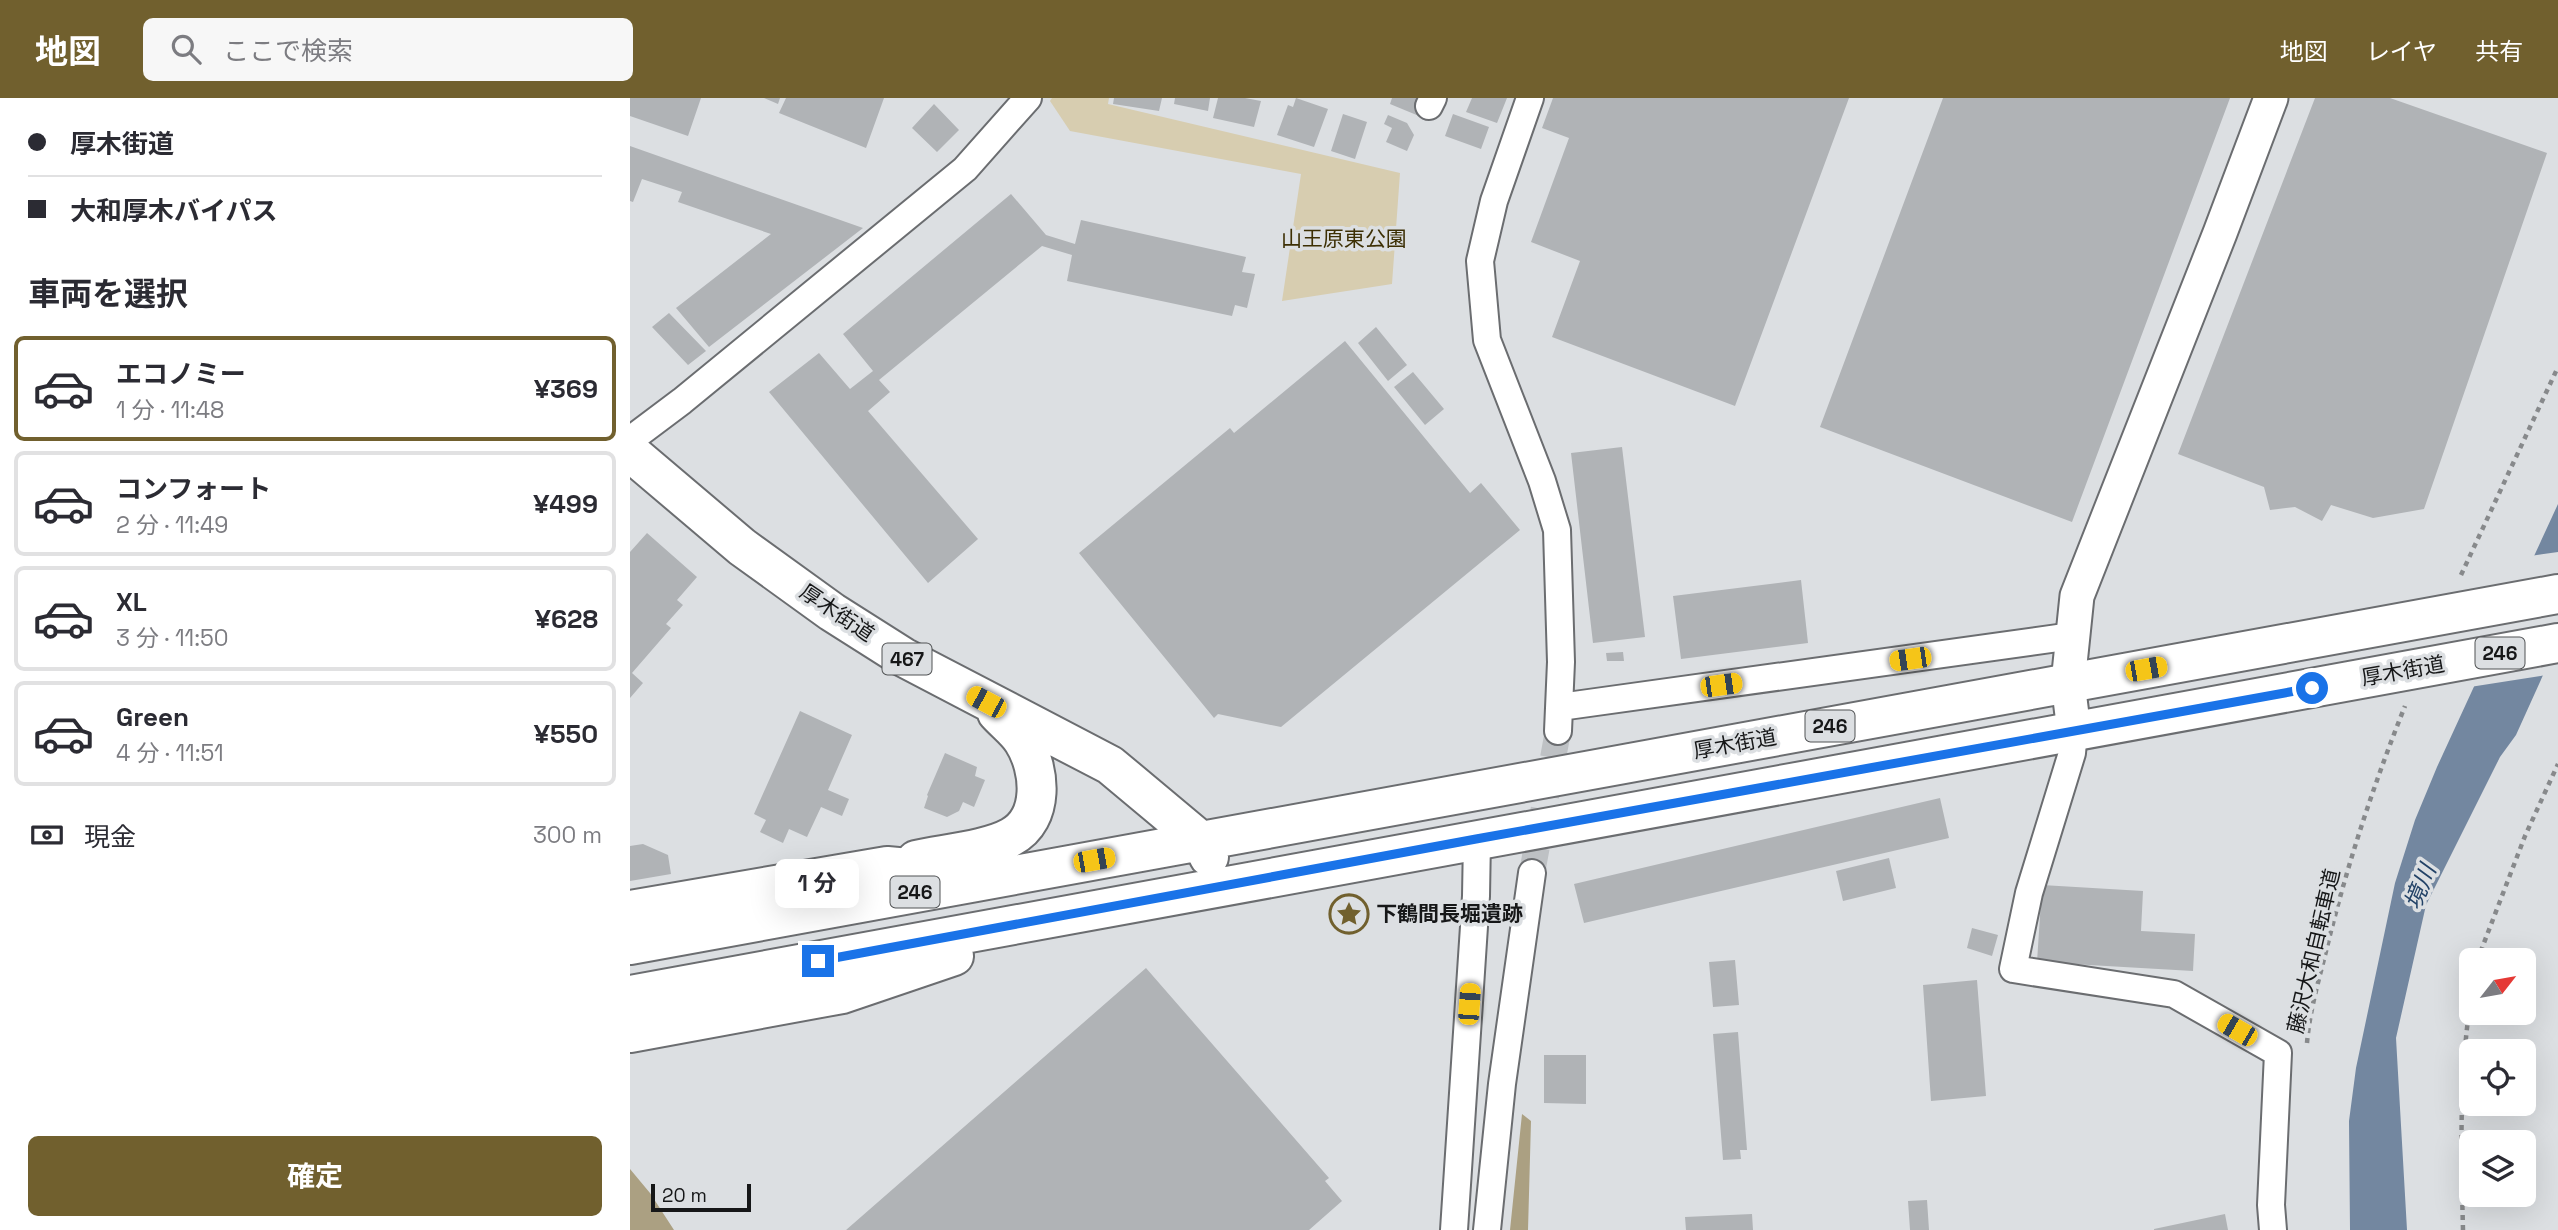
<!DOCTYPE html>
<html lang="ja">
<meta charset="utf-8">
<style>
:root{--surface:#fff;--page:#f7f7f7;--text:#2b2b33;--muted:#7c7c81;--line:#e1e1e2;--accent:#71602e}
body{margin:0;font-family:"Space Grotesk","Noto Sans JP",sans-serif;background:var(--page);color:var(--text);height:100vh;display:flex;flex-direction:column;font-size:26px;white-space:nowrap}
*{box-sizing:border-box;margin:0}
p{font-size:23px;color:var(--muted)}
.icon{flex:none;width:38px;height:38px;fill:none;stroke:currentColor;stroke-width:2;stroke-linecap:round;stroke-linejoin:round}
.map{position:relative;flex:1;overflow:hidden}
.details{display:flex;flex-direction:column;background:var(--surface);width:630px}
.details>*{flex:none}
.guide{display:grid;align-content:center;height:154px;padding:0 28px;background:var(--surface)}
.needle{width:46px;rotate:59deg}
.tools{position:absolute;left:1829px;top:850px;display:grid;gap:14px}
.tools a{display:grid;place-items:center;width:77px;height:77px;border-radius:10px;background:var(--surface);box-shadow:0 7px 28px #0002;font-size:35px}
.scale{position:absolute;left:21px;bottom:18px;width:100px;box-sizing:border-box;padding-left:7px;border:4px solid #161718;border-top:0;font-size:19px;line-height:24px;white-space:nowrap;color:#161718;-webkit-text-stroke:5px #dcdfe2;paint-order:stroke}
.end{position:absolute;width:32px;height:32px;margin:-16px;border:9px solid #1a73e8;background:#fff;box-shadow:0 0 0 4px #fff}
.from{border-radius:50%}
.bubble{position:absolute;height:49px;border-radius:10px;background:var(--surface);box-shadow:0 7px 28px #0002;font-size:23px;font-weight:700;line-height:49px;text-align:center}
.car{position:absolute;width:21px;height:42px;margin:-21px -10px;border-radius:9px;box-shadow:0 0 5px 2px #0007;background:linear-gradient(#f5c518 24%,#345 0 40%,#f5c518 0 76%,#345 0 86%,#f5c518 0)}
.guide b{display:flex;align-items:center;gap:24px;height:66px;font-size:26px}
.guide b+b{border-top:2px solid var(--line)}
.guide i{width:18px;height:18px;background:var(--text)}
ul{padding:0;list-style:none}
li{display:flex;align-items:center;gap:21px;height:105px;margin:0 14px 10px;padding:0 14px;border:4px solid var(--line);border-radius:10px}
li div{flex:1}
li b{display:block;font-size:26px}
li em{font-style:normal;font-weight:700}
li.active{border-color:var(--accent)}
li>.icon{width:63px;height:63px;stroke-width:1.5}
h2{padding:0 28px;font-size:32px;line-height:84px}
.pay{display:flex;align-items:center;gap:18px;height:77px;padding:0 28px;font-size:26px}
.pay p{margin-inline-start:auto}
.primary-button{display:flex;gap:14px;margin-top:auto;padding:14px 28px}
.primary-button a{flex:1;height:80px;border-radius:10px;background:var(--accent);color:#fff;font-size:28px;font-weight:700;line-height:80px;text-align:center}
header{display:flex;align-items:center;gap:42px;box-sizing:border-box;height:98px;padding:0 35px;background:var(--accent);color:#fff}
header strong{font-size:33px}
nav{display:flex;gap:38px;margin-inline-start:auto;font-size:24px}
.search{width:490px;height:63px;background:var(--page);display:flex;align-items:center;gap:18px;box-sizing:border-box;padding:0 24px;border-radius:10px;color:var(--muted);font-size:26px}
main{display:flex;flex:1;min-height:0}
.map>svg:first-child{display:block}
.green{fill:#d7cdb0}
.forest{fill:#aba082}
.water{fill:#7387a0}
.pier{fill:#dcdfe2}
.building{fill:#b0b3b6}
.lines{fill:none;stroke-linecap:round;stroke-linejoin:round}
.minor-tunnel{stroke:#bec1c4;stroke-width:26;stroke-dasharray:26 13;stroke-linecap:butt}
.minor-casing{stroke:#6b6d70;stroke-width:30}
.tertiary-casing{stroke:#6b6d70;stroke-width:37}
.trunk-casing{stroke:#6b6d70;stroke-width:42}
.path{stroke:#87898b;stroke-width:4.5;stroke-dasharray:5 5;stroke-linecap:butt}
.minor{stroke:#fff;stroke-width:26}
.tertiary{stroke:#fff;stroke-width:33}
.trunk{stroke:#fff;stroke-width:38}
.route{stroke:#1a73e8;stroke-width:9}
.labels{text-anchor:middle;stroke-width:7;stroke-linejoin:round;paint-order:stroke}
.shield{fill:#dcdfe2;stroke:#515355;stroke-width:2}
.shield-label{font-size:19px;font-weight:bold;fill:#161718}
.park-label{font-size:21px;fill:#3c2f04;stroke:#dcdfe2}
.street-label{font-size:21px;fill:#161718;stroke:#dcdfe2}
.poi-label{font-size:21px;font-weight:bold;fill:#161718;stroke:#dcdfe2;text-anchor:start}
.water-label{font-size:23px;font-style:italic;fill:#224267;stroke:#dcdfe2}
</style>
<header>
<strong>地図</strong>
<div class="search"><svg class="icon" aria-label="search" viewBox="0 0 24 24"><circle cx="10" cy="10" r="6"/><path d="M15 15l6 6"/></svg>ここで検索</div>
<nav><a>地図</a><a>レイヤ</a><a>共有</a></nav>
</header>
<main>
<section class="details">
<div class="guide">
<b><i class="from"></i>厚木街道</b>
<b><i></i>大和厚木バイパス</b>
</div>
<h2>車両を選択</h2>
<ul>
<li class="active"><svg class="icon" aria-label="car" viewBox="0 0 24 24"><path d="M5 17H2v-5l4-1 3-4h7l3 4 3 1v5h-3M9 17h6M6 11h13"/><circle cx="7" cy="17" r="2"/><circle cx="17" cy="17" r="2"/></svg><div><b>エコノミー</b><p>1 分 · 11:48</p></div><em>¥369</em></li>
<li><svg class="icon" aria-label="car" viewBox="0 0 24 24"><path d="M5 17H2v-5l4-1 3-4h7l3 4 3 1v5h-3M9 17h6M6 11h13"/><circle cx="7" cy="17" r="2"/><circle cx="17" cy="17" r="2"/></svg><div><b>コンフォート</b><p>2 分 · 11:49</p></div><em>¥499</em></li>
<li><svg class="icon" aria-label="car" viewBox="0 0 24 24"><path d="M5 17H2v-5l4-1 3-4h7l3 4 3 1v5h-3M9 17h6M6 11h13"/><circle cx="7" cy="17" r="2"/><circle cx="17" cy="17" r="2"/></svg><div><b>XL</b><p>3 分 · 11:50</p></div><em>¥628</em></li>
<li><svg class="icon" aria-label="car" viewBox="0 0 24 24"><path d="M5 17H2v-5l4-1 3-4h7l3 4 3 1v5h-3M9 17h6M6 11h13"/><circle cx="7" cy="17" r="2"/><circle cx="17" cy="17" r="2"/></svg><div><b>Green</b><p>4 分 · 11:51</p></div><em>¥550</em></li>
</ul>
<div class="pay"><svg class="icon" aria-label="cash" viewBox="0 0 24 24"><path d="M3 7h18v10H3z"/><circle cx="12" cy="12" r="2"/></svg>現金<p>300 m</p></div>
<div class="primary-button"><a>確定</a></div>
</section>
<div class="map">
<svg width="1928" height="1132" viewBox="0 0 1928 1132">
<rect width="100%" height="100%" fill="#dcdfe2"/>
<path class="green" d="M422 0H479L478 6 770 75 762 186 652 203 671 76 440 33 420 3Z"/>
<path class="forest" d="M892 1016 901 1023 898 1132H880Z
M0 1071 20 1095 44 1132H0Z"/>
<path class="water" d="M1928 406V544L1886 637 1870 659 1796 807 1766 940 1777 1132H1720L1719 1023 1726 970 1765 785 1785 722 1807 669Z"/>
<path class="pier" d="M1928 454V552L1917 577 1840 589 1900 458Z"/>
<path class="building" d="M0 0H71L58 38 0 18Z
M134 0H150L148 6Z
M156 0H254L236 50 149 15Z
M484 0H532L529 13 483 6Z
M545 0H580L578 13 544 6Z
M588 0H615L631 3 624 29 583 20Z
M666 0 698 11 684 49 647 37 658 7 663 9Z
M762 0H796L789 18 760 6Z
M842 0H877L867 25 836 14Z
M923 0H1219L1105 308 922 239 950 163 901 144 939 40 912 30Z
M1313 0H1600L1442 424 1190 329Z
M1685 0H1760L1917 55 1794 411 1743 420 1701 407 1692 423 1665 409 1640 412 1634 389 1548 356Z
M304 6 329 32 307 54 282 30Z
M713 16 737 24 725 61 701 53Z
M823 16 859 29 851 51 815 38Z
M758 17 777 25 784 37 777 53 756 44 762 30 754 26Z
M0 48 233 130 79 249 46 210 141 136 48 104 52 94 12 81 3 104 0 103Z
M381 96 416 137 445 146 451 122 616 159 612 174 625 176 617 210 605 207 602 218 437 183 442 157 412 148 249 282 260 294 238 313 348 441 298 485 139 294 189 255 220 291 243 273 213 236Z
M39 215 76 253 58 267 22 229Z
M746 229 777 267 758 283 728 245Z
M715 243 840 395 851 385 890 432 651 629 588 616 584 620 449 455 600 330 604 335Z
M783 274 814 311 795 327 764 289Z
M992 349 1015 539 963 545 941 355Z
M17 435 67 479 47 502 53 507 36 526 41 530 2 575 13 585 0 600V454Z
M1171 482 1178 545 1051 561 1043 498Z
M993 554 994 563H977L976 555Z
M170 613 222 637 198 692 219 701 212 718 191 709 177 739 159 731 153 745 130 734 136 722 124 716Z
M315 655 347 669 345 678 355 682 344 709 333 704 329 713 317 719 294 710 298 698 297 697Z
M1310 700 1319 740 954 825 944 786Z
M13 746 38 757 41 776 0 783V748Z
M1259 760 1266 790 1213 803 1206 773Z
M1412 787 1513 793 1511 833 1565 836 1563 873 1407 864Z
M1342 830 1368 837 1362 858 1337 850Z
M1105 862 1109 907 1083 909 1079 864Z
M516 870 699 1080 695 1083 712 1103 679 1132H216Z
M1347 882 1356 998 1301 1003 1293 887Z
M1108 934 1117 1052H1110L1111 1061 1093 1062 1083 936Z
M914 957H956V1006L914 1005Z
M1297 1102 1299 1132H1280L1278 1103Z
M1122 1116 1123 1132H1056L1055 1119Z
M1595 1116 1598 1132H1524V1131Z"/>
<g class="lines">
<path class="minor-tunnel" d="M902 775 928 633"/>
<g class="minor-casing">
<path id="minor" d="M900 0 864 103 850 163 857 242 912 383 927 432 931 564 928 633
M799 8 803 0
M0 342 52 303 335 71 398 0
M930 609 1442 538
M1444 633 1442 655 1399 795 1383 871 1544 896 1648 955 1641 1107 1643 1132
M824 1132 846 798 847 741
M857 1132 872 986 902 775"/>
</g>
<g class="tertiary-casing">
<path id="tertiary" d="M1444 633 1438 585 1447 498 1590 135 1641 0"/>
</g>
<g class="trunk-casing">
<path id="trunk" d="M0 354 112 449 202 514 273 559 480 667 571 743 579 759
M286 762C312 756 358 752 381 739 415 721 411 671 393 643 387 633 375 624 367 615
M0 812 257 768 323 774
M0 847 1928 496
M0 897 1928 545
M0 935 212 896 324 858"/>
</g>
<path class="path" d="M1831 477 1928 269
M1847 863 1895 738 1928 666
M1677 945C1680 909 1691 875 1699 841 1719 761 1745 683 1775 608
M1833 1132C1831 1054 1829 977 1841 900"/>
<use href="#minor" class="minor"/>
<use href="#tertiary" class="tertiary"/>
<use href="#trunk" class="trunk"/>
</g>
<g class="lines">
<path class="route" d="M188 863 846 741 1682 590"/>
</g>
<defs>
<g id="sight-ring" transform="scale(2.0125)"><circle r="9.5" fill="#dcdfe2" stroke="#71602e" stroke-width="1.5"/><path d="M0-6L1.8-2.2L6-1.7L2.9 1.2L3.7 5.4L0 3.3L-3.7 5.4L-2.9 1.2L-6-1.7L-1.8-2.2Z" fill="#71602e"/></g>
</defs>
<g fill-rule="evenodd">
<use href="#sight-ring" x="719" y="816"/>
</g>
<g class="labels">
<g class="shield">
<rect x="1845.5" y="539.5" width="49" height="31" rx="5"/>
<rect x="252.5" y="545.5" width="49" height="31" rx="5"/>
<rect x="1175.5" y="612.5" width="49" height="31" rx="5"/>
<rect x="260.5" y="778.5" width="49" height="31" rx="5"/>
</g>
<g class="shield-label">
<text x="1870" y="562">246</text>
<text x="277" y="568">467</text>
<text x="1200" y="635">246</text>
<text x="285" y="801">246</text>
</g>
<g class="park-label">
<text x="714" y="148">山王原東公園</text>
</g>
<g class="street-label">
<text transform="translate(207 515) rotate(34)" y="7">厚木街道</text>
<text transform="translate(1773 573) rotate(-10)" y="7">厚木街道</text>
<text transform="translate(1105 646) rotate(-10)" y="7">厚木街道</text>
<text transform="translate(1684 853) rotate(-77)" y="7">藤沢大和自転車道</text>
</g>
<g class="poi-label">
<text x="746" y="823">下鶴間長堀遺跡</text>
</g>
<g class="water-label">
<text transform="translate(1790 789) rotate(-68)" y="8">境川</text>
</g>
</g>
</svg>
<div class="tools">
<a><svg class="needle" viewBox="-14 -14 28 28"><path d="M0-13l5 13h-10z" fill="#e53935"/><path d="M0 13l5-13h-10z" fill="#7c7c81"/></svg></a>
<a><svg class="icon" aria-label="locate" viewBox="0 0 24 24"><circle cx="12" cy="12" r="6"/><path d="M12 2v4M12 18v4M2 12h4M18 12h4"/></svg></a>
<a><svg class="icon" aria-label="layers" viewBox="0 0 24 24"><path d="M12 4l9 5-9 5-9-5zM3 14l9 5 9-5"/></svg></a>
</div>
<div class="scale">20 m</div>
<i class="end from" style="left:1682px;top:590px"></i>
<i class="end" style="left:188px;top:863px"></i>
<div class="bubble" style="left:145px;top:761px;width:84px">1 分</div>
<i class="car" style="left:1280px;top:561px;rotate:262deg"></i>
<i class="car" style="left:1516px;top:571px;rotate:80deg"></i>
<i class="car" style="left:1091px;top:587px;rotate:82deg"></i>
<i class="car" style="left:356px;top:604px;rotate:298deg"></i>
<i class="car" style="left:464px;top:762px;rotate:80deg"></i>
<i class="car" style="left:839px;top:906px;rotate:4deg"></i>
<i class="car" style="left:1607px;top:932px;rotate:300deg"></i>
</div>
</main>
